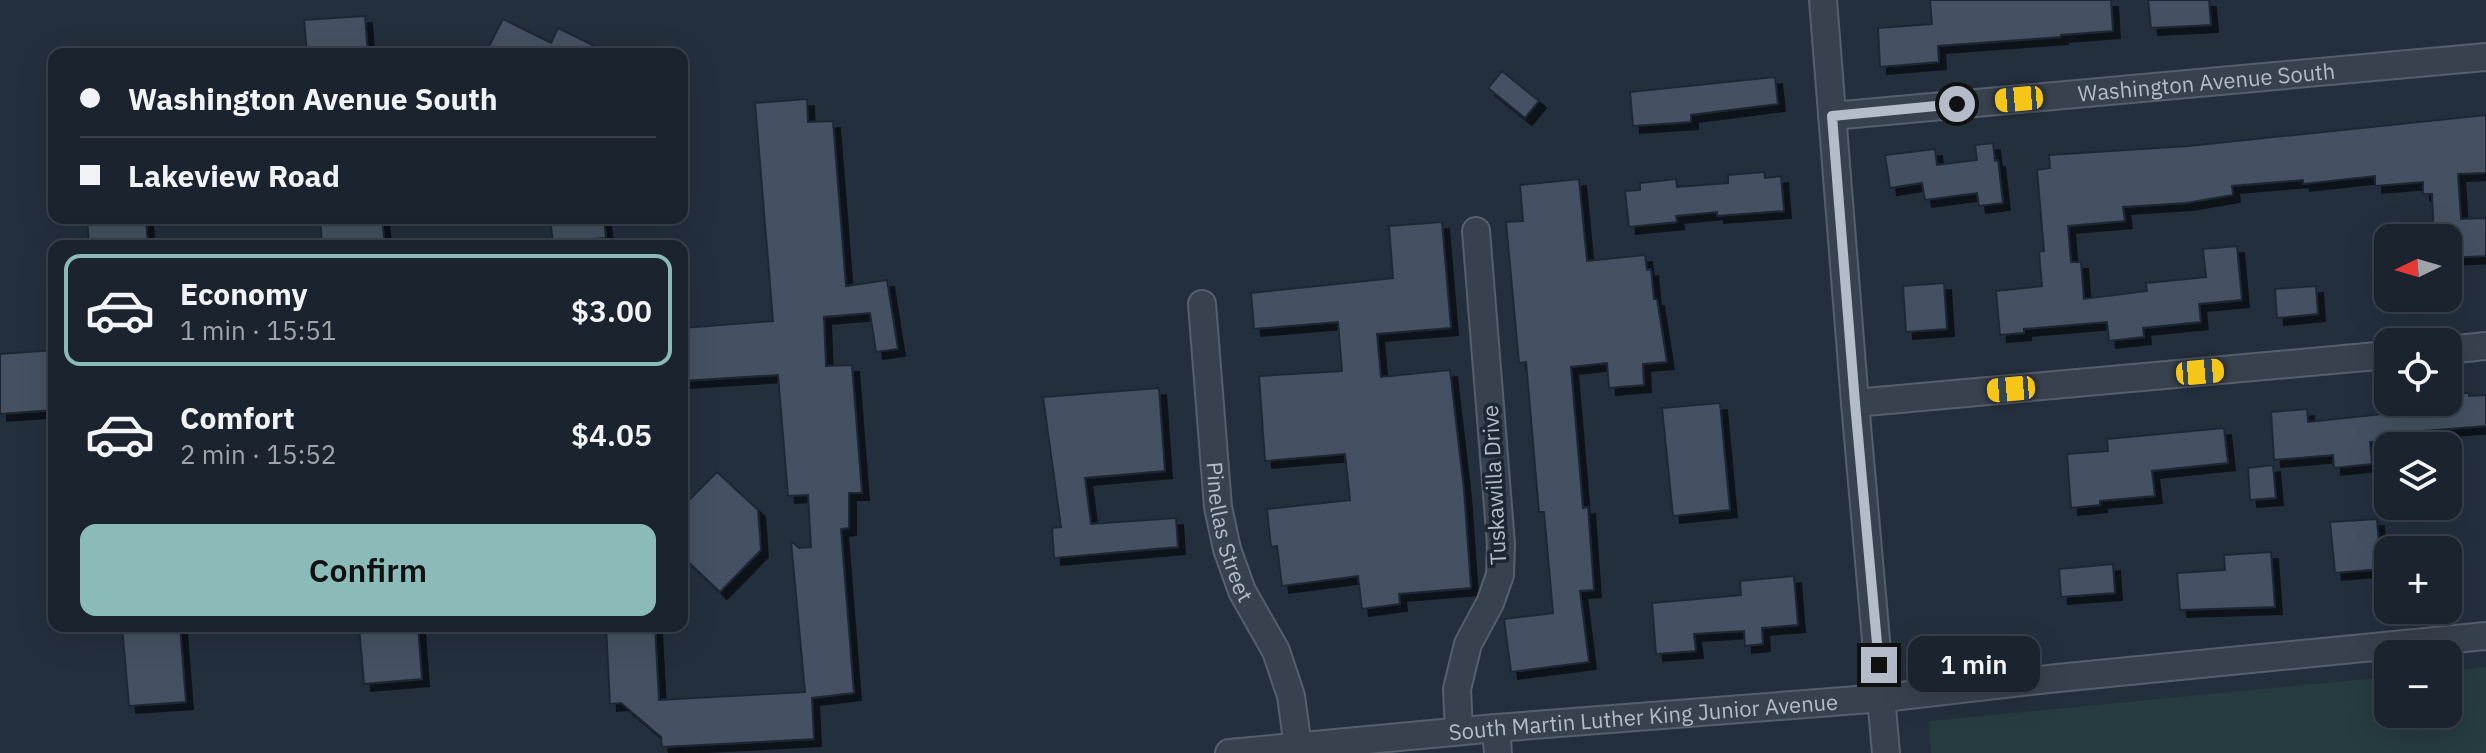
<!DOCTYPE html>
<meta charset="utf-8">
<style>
:root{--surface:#1b232e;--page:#242b36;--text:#f1f3f6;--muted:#a0a4aa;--line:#39404a;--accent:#8bbbb9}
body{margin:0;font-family:"IBM Plex Sans",sans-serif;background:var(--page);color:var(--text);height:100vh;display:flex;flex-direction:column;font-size:30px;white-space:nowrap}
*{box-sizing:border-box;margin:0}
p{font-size:26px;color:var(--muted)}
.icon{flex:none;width:44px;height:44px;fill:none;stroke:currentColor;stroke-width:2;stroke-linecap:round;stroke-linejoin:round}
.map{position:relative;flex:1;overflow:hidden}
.details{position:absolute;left:48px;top:240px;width:640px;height:392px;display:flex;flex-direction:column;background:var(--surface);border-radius:16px;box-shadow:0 8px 32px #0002,0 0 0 2px var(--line)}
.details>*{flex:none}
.top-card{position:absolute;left:48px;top:48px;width:640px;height:176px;border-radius:16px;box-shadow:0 8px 32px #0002,0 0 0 2px var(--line);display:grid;align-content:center;height:176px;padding:0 32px;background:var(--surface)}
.needle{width:52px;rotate:265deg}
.buttons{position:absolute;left:2374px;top:224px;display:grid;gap:16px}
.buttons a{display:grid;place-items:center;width:88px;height:88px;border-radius:16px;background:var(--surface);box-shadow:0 8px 32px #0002,0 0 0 2px var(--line);font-size:40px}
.end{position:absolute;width:36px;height:36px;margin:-18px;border:10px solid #b4bcc9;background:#111;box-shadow:0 0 0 4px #111}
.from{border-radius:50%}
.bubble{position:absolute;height:56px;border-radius:16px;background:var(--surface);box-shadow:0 8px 32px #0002,0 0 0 2px var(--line);font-size:26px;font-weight:600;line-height:56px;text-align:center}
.car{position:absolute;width:24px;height:48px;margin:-24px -12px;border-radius:10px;box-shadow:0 0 6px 2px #0007;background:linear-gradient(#f5c518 24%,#345 0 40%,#f5c518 0 76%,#345 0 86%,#f5c518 0)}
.top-card b{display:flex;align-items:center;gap:28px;height:76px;font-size:30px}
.top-card b+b{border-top:2px solid var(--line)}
.top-card i{width:20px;height:20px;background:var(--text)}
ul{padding:14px 0 0;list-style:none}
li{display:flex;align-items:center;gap:24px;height:112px;margin:0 16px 12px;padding:0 16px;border:4px solid transparent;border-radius:16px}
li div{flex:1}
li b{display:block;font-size:30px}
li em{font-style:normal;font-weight:600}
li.current{border-color:var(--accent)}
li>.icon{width:72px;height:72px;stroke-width:1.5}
.primary-button{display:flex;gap:16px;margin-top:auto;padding:16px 32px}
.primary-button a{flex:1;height:92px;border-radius:16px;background:var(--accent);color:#111;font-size:32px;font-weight:600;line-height:92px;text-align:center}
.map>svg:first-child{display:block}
.green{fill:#263c3f}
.building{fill:#455162;stroke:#1f2835;stroke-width:2;filter:url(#shadow)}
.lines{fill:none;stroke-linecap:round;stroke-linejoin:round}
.minor-casing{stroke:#565f6c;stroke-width:30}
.minor{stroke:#38414e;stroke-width:26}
.route{stroke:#b4bcc9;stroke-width:10}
.labels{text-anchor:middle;stroke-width:7;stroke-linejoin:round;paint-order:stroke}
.street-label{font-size:22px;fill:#b4bcc9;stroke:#1d2633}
</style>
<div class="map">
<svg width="2486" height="753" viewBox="0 0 2486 753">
<defs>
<filter id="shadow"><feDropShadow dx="7" dy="7" stdDeviation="0" flood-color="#0009"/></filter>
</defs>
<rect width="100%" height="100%" fill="#242f3e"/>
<path class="green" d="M2486 667V753H1931L1929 721 2388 677V714H2448V671Z"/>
<path class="building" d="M1930 0H2111L2113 31 2061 35V37L1938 46 1939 62 1880 67 1878 28 1932 24Z
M2148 0H2209L2211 25 2151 28Z
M365 16 368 54H307L304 20Z
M503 19 551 43 558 28 611 54H485Z
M1502 71 1539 101 1525 118 1488 88Z
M1775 77 1778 104 1691 115V122L1633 126 1630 92Z
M807 99 808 122 833 121 846 286 887 280 898 349 876 352 870 313 824 317 826 366 852 365 862 493H849V528L841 529 854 693 812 698 814 739 662 747 661 737 621 703 610 704 606 626H655L659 700 805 692 791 541 799 548 811 547 808 495 788 496 778 375 682 381V328L773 321 755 103Z
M2486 115V173L2458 174 2461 219 2486 218V256L2448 258V238H2434L2432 194H2423V182L2375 186V176L2303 184V180L2232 186 2233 195 2186 203 2123 207 2125 221 2068 226 2071 262H2081L2084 299 2147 291 2146 283 2206 277 2203 249 2237 246 2242 300 2199 304 2201 322 2143 328 2144 337 2109 341 2107 322 2024 329V333L2000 335 1996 291 2042 286 2039 252 2044 251 2037 170 2050 168 2049 155 2188 146Z
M1993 143 1995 161 1998 160 2003 203 1979 206 1977 193 1925 200 1922 183 1890 188 1885 155 1935 149 1937 165 1977 160 1975 145Z
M1764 172 1765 178 1781 176 1784 211 1717 216V212L1676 216 1677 222 1629 227 1625 191 1640 190V183L1676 179 1677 187 1728 183V175Z
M1579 179 1587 261 1645 255 1647 270 1651 269 1654 299H1657L1667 362 1643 364 1644 385 1609 388 1607 363 1571 367 1583 508 1588 507 1594 590 1580 591 1589 662 1511 672 1504 619 1553 613 1544 512H1539L1526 362 1519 363 1506 222 1523 221 1520 185Z
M87 218H146L148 246H89Z
M320 218H382L385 246H322Z
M550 218H604L606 238 553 242Z
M1442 222 1451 328 1377 334 1381 377 1450 370 1464 490 1471 588 1399 594 1400 604 1362 609 1358 576 1282 586 1277 546 1271 547 1267 509 1350 500 1345 454 1265 461 1259 376 1342 371 1338 322 1254 329 1251 293 1393 278 1389 226Z
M1944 283 1947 329 1906 332 1903 286Z
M2316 286 2318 314 2277 318 2275 289Z
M54 350V410L0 414V354Z
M1159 388 1165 471 1085 478 1091 524 1176 518 1178 547 1054 558 1052 528 1061 527 1043 397Z
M2469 393V396L2486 395V426L2424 431V439L2370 442 2372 464 2334 468 2333 455 2274 460 2271 412 2307 409 2308 422 2392 413 2391 402H2448V394Z
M1720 403 1730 510 1673 516 1662 408Z
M2224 428 2228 463 2152 471 2155 496 2100 501V505L2071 508 2067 454 2108 451 2107 439Z
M2273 465 2276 498 2250 500 2248 468Z
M717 472 758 510 761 550 720 592 682 556V507Z
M2377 519 2381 569 2335 573 2330 522Z
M2271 552 2275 607 2180 610 2177 573 2225 570 2224 555Z
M2113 564 2115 593 2061 597 2059 569Z
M1794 576 1798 625 1762 628 1763 644 1745 646 1744 631 1694 634 1696 651 1656 654 1652 603 1741 595 1740 581Z
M122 626H180L186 702 129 706Z
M359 626H418L422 679 364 684Z"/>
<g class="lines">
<g class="minor-casing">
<g id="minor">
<path d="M1823 0 1855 403 1886 753"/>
<path id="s1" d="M1832 116 2486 57"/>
<path id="s2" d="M1202 304 1218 507 1227 549 1242 591 1276 651 1291 696 1298 747"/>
<path d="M2448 350 2486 346"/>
<path d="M1855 403 2388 355"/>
<path d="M1496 728 1498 753"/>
<path d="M1459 731 1457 689 1468 644 1490 603 1500 575 1501 544 1476 231"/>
<path id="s3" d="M1229 753 1496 728 1883 698 2058 678 2486 636"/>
</g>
</g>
<use href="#minor" class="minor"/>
</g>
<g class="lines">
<path class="route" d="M1879 665 1855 403 1832 116 1957 104"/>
</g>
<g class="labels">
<g class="street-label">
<text dy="8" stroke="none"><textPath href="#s1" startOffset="376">Washington Avenue South</textPath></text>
<text transform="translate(1494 485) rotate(-93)" y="8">Tuskawilla Drive</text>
<text dy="8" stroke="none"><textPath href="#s2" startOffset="230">Pinellas Street</textPath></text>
<text dy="8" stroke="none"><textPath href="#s3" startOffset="416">South Martin Luther King Junior Avenue</textPath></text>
</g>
</g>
</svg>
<div class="buttons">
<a><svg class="needle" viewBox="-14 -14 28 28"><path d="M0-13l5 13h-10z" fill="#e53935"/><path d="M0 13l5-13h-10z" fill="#a0a4aa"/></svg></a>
<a><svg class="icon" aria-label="locate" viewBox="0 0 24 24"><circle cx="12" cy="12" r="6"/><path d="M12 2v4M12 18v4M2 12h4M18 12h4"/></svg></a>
<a><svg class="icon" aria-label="layers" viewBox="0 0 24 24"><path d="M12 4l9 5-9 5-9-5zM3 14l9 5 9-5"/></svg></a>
<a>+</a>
<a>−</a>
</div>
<i class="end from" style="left:1957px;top:104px"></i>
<i class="end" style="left:1879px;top:665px"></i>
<div class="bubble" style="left:1908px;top:636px;width:132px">1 min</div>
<i class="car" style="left:2019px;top:99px;rotate:265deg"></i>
<i class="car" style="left:2200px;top:372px;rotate:85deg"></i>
<i class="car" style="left:2011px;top:389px;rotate:265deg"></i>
<div class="top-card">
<b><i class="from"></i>Washington Avenue South</b>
<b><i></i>Lakeview Road</b>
</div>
<section class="details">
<ul>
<li class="current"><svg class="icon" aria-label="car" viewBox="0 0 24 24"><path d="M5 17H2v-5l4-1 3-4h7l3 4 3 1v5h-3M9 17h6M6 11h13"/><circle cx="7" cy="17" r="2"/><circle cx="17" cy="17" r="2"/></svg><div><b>Economy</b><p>1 min · 15:51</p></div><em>$3.00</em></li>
<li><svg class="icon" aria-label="car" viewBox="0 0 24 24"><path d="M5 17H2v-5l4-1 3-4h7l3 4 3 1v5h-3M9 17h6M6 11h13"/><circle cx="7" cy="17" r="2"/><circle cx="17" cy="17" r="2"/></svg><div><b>Comfort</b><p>2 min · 15:52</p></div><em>$4.05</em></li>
</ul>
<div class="primary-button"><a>Confirm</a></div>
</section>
</div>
